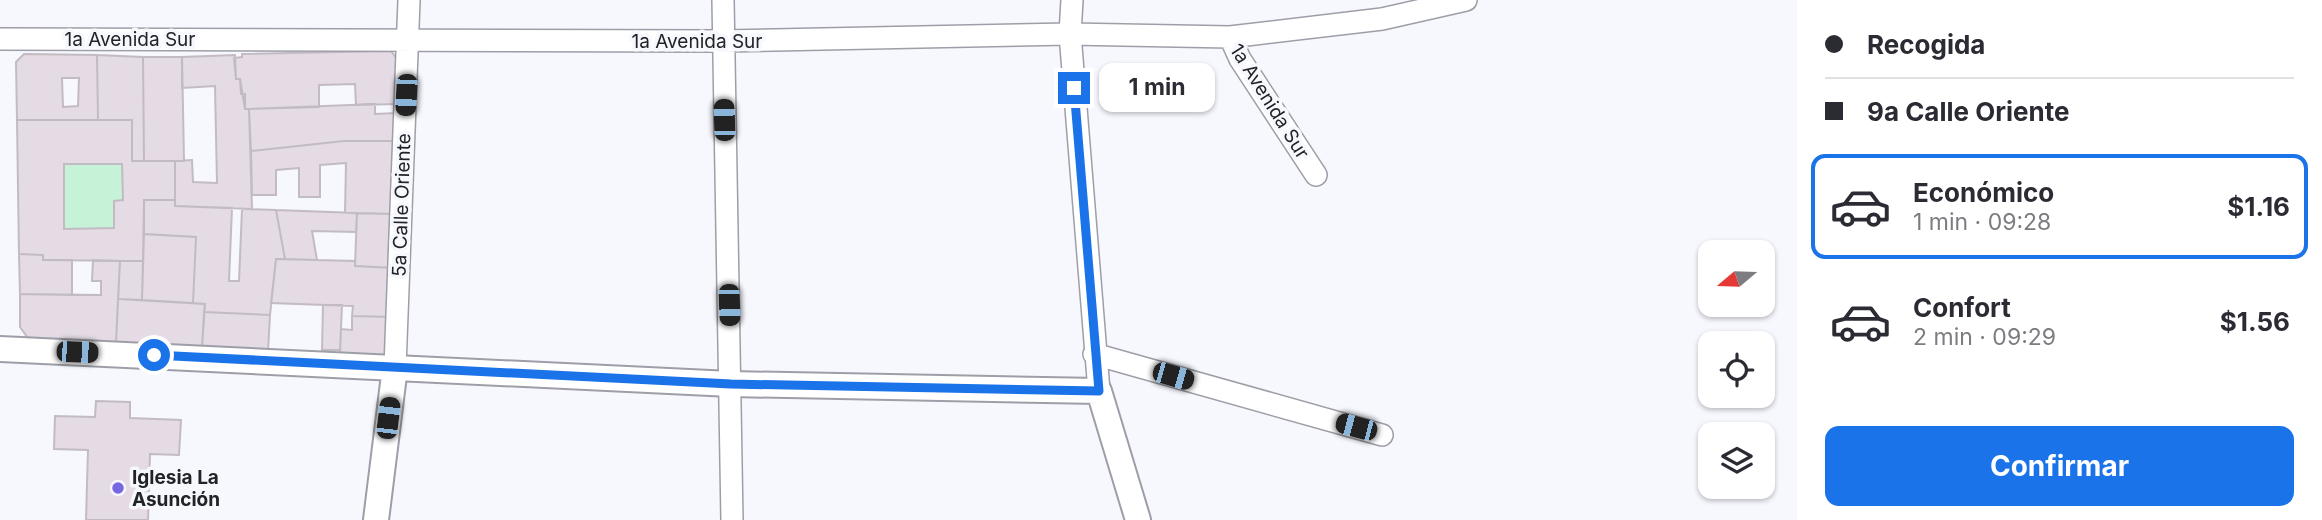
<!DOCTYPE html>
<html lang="es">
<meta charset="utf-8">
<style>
:root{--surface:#fff;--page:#f2f2f3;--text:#2b2b33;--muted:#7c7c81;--line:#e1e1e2;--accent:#1a73e8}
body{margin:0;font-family:Inter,sans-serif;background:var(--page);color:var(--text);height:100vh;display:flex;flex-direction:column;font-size:26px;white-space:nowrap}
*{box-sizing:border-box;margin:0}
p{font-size:23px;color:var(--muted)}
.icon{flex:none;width:38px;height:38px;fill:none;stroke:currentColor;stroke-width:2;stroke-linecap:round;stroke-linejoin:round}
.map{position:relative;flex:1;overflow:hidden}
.side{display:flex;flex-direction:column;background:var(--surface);width:525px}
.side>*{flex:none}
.banner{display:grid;align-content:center;height:154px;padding:0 28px;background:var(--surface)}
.needle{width:46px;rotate:251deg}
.buttons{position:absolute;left:1698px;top:240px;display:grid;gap:14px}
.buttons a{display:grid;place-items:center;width:77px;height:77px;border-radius:14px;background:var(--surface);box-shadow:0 2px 5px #0004;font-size:35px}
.end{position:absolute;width:32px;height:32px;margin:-16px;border:9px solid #1a73e8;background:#fff;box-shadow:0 0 0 4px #fff}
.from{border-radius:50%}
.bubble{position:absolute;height:49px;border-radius:14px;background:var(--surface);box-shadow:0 2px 5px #0004;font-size:23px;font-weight:700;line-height:49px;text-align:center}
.car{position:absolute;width:21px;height:42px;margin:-21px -10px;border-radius:9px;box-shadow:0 0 5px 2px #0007;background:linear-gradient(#222 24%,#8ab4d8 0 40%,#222 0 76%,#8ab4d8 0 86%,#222 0)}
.banner b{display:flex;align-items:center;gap:24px;height:66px;font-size:26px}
.banner b+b{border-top:2px solid var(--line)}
.banner i{width:18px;height:18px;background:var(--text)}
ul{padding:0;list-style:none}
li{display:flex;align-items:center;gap:21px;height:105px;margin:0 14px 10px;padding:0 14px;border:4px solid transparent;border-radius:14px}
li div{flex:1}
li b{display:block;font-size:26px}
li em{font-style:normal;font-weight:700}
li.on{border-color:var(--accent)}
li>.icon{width:63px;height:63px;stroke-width:1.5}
.cta{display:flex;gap:14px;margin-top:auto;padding:14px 28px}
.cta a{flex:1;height:80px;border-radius:14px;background:var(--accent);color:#fff;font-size:28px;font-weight:700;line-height:80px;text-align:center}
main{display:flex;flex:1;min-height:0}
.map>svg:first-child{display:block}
.green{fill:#c6f2d8}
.building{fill:#e4dbe4;stroke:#c3bbc3;stroke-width:2;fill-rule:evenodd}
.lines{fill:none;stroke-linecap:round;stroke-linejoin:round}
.minor-casing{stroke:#9e9ea8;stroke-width:24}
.tertiary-casing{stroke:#9e9ea8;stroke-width:28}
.minor{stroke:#fff;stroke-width:21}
.tertiary{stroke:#fff;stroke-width:24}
.route{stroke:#1a73e8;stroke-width:9}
.poi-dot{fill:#7967e2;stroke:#f7f7fe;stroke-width:2.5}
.labels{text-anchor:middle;stroke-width:7;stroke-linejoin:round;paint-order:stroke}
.street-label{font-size:19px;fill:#222327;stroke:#f7f7fe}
.poi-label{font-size:19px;font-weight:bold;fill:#222327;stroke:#f7f7fe;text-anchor:start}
</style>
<main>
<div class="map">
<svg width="1797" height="520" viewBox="0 0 1797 520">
<rect width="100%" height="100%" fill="#f7f7fe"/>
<path class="green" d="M64 164H122L123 200 114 228 64 229Z"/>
<path class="building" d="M391 51 400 63 398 104 356 105 355 84 319 85V107L245 109 240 79H236L234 58 242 57V54Z
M24 54 97 55 98 120H17L16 62ZM62 78H79L78 106 63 107Z
M97 55 143 57 144 161H132V120H98Z
M235 55 236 79H240L241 94H245V109H249L252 209 175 206V161L192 160 193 182 217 183 215 86 182 88V57Z
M143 57H182L184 161H144Z
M375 104V114L396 113V141H344L251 151 249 109Z
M17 120H132V161H175V200H144L143 261 43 260V255L19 254ZM64 164H122L123 200 114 201V228L64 229Z
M344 141H396L393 214 345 213 346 163 320 165V197H299V168L276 170V195H252L251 151Z
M144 200H175V206L232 208 229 281H239L242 209 276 210 285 259H276L270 315 204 312 205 304 193 303 196 237 144 234Z
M276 210 357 213 356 232 312 231 317 260 285 259Z
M357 213 395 214 394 268 355 266Z
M144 234 196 237 193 303 142 300Z
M19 254 43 255V260H72V295L20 294Z
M276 259 355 261V266L394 268 392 317 352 316 353 306 271 303Z
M93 260 120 261 116 343 30 341 20 327V294L101 295V281H92Z
M120 261H143L142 300 118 299Z
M118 299 205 304 202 348 116 343Z
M323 305H342L340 350H322Z
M204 312 270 315 268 351 202 348Z
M352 316 392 317 391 356 340 354 341 329 352 330Z
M96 401 130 402V418L181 420 179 455 150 454 148 520H86L88 450 54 449 55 416 95 417Z"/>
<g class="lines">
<g class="minor-casing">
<path id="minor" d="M723 0 732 520
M1072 0 1070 34 1099 391
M1230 37 1240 59 1316 175
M0 39 722 41 1070 34 1230 37 1382 19 1466 0
M1094 354 1382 435
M395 367 409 0"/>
</g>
<g class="tertiary-casing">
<path id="tertiary" d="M0 349 731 384 1099 391 1138 520
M376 520 395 367"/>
</g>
<use href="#minor" class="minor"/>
<use href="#tertiary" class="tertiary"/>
</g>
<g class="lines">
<path class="route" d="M154 355 731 384 1099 391 1074 88"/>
</g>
<circle class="poi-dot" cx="118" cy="488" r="7"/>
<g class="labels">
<g class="street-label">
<text x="130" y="46">1a Avenida Sur</text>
<text x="697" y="48">1a Avenida Sur</text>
<text transform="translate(1270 101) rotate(58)" y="7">1a Avenida Sur</text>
<text transform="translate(401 205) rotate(-88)" y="7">5a Calle Oriente</text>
</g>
<g class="poi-label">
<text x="132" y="484">Iglesia La<tspan x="132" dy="22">Asunción</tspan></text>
</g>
</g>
</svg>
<div class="buttons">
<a><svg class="needle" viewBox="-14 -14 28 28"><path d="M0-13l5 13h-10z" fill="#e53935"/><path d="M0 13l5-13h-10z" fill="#7c7c81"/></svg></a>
<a><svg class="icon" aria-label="locate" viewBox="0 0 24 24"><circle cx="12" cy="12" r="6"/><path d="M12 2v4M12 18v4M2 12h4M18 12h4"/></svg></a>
<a><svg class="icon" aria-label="layers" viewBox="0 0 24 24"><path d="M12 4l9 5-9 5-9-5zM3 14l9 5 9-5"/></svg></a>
</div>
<i class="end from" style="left:154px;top:355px"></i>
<i class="end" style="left:1074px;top:88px"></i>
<div class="bubble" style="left:1099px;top:63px;width:116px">1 min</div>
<i class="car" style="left:406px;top:95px;rotate:183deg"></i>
<i class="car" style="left:724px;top:120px;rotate:358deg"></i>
<i class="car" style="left:729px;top:305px;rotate:178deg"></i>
<i class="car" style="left:77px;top:352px;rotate:92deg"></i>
<i class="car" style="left:1173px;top:376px;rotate:106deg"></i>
<i class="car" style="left:388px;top:418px;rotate:7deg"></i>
<i class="car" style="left:1356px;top:427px;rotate:285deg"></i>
</div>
<section class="side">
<div class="banner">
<b><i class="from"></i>Recogida</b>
<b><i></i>9a Calle Oriente</b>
</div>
<ul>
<li class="on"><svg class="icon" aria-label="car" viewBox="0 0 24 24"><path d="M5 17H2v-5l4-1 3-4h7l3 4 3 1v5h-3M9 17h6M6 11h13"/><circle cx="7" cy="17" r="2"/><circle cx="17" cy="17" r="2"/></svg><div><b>Económico</b><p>1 min · 09:28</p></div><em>$1.16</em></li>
<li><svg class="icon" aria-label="car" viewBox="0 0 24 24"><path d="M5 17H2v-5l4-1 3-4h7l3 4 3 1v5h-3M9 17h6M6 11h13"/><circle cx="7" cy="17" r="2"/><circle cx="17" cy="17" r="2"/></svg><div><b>Confort</b><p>2 min · 09:29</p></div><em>$1.56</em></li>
</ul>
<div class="cta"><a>Confirmar</a></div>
</section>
</main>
